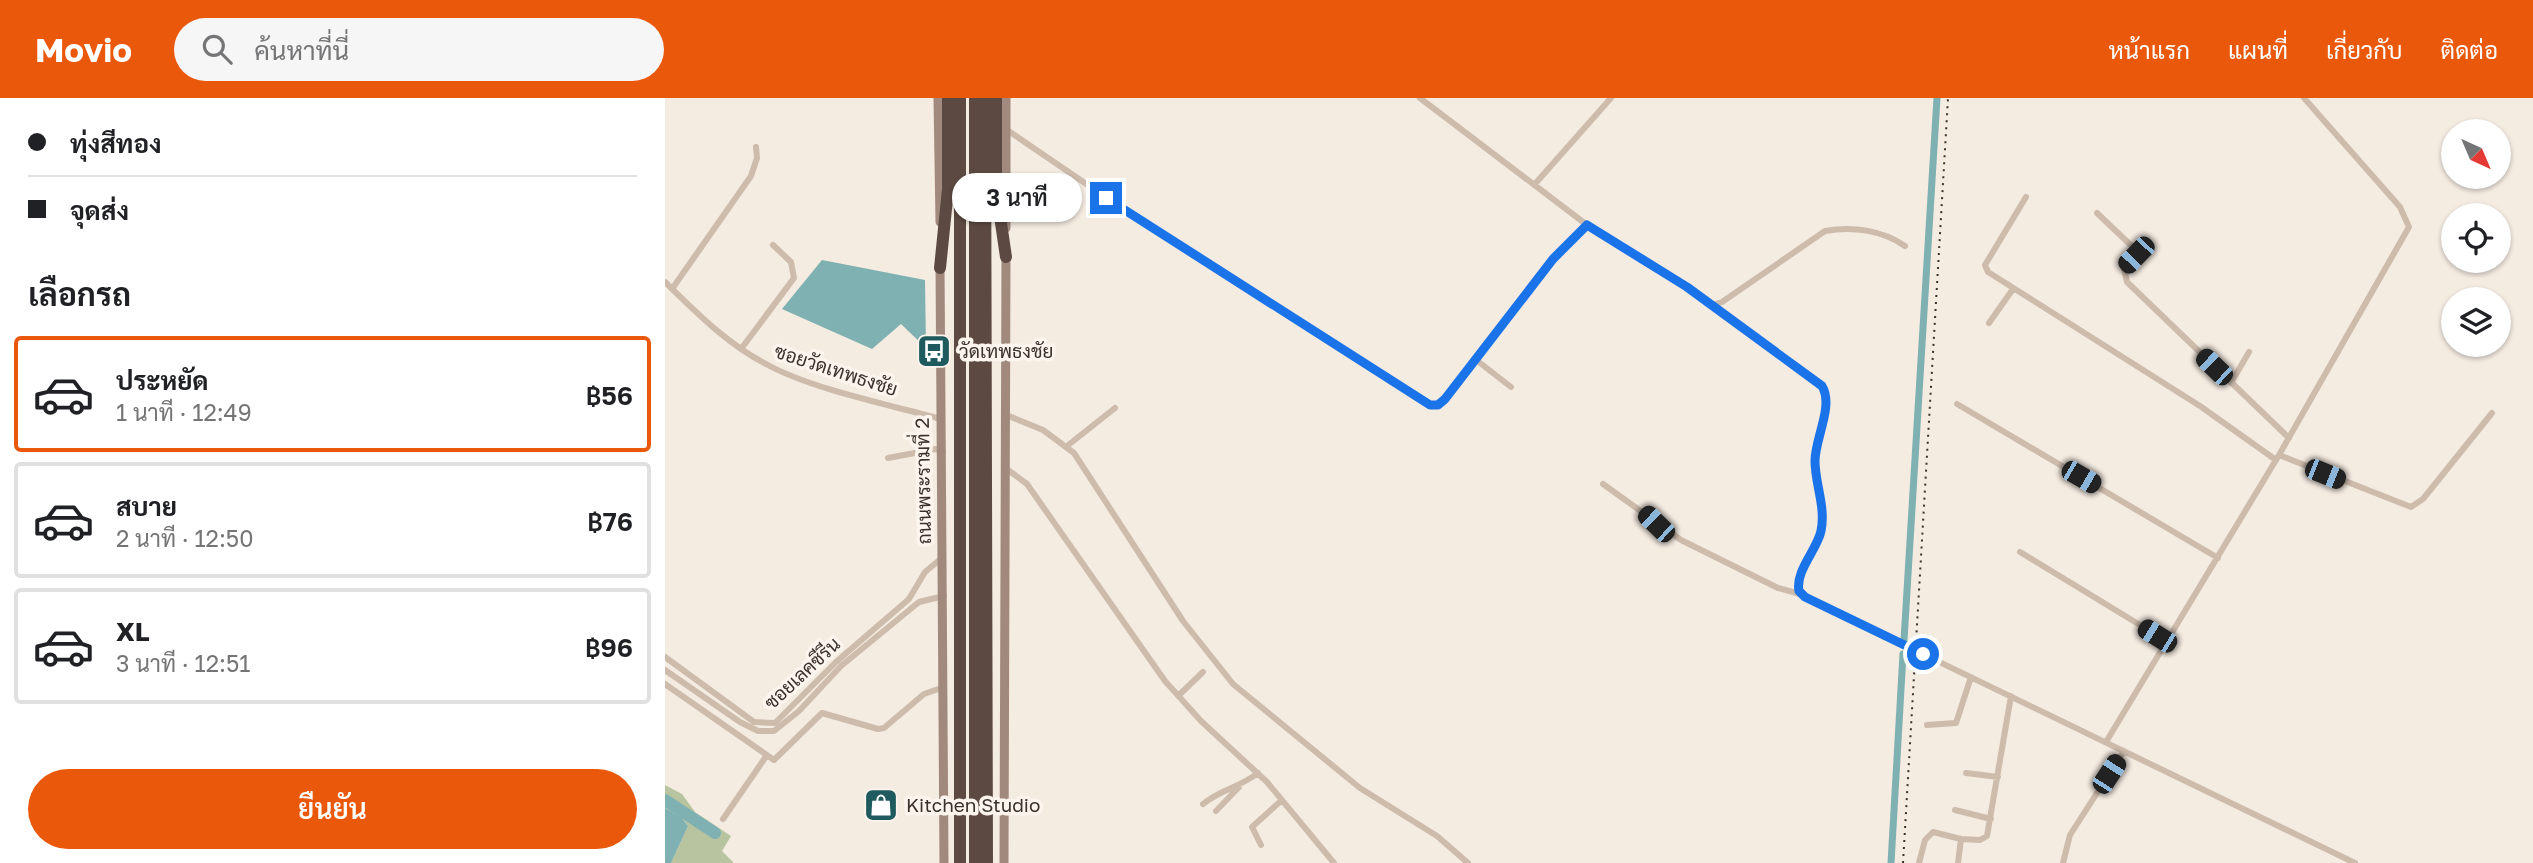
<!DOCTYPE html>
<html lang="th">
<meta charset="utf-8">
<style>
:root{--surface:#fff;--page:#f6f6f6;--text:#202124;--muted:#757577;--line:#e0e0e0;--accent:#ea580c}
body{margin:0;font-family:"Golos Text",Sarabun,sans-serif;background:var(--page);color:var(--text);height:100vh;display:flex;flex-direction:column;font-size:26px;white-space:nowrap}
*{box-sizing:border-box;margin:0}
p{font-size:23px;color:var(--muted)}
.icon{flex:none;width:38px;height:38px;fill:none;stroke:currentColor;stroke-width:2;stroke-linecap:round;stroke-linejoin:round}
.map{position:relative;flex:1;overflow:hidden}
.side{display:flex;flex-direction:column;background:var(--surface);width:665px}
.side>*{flex:none}
.guide{display:grid;align-content:center;height:154px;padding:0 28px;background:var(--surface)}
.needle{width:46px;rotate:136deg}
.buttons{position:absolute;left:1776px;top:21px;display:grid;gap:14px}
.buttons a{display:grid;place-items:center;width:70px;height:70px;border-radius:50%;background:var(--surface);box-shadow:0 2px 5px #0004;font-size:35px}
.end{position:absolute;width:32px;height:32px;margin:-16px;border:9px solid #1a73e8;background:#fff;box-shadow:0 0 0 4px #fff}
.from{border-radius:50%}
.bubble{position:absolute;height:49px;border-radius:24px;background:var(--surface);box-shadow:0 2px 5px #0004;font-size:23px;font-weight:600;line-height:49px;text-align:center}
.car{position:absolute;width:21px;height:42px;margin:-21px -10px;border-radius:9px;box-shadow:0 0 5px 2px #0007;background:linear-gradient(#222 24%,#8ab4d8 0 40%,#222 0 76%,#8ab4d8 0 86%,#222 0)}
.guide b{display:flex;align-items:center;gap:24px;height:66px;font-size:26px}
.guide b+b{border-top:2px solid var(--line)}
.guide i{width:18px;height:18px;background:var(--text)}
ul{padding:0;list-style:none}
li{display:flex;align-items:center;gap:21px;height:116px;margin:0 14px 10px;padding:0 14px;border:4px solid var(--line);border-radius:7px}
li div{flex:1}
li b{display:block;font-size:26px}
li em{font-style:normal;font-weight:600}
li.on{border-color:var(--accent)}
li>.icon{width:63px;height:63px;stroke-width:1.5}
h2{padding:0 28px;font-size:32px;line-height:84px}
.primary-button{display:flex;gap:14px;margin-top:auto;padding:14px 28px}
.primary-button a{flex:1;height:80px;border-radius:42px;background:var(--accent);color:#fff;font-size:28px;font-weight:600;line-height:80px;text-align:center}
header{display:flex;align-items:center;gap:42px;box-sizing:border-box;height:98px;padding:0 35px;background:var(--accent);color:#fff}
header strong{font-size:33px}
nav{display:flex;gap:38px;margin-inline-start:auto;font-size:24px}
.search{width:490px;height:63px;background:var(--page);display:flex;align-items:center;gap:18px;box-sizing:border-box;padding:0 24px;border-radius:38px;color:var(--muted);font-size:26px}
main{display:flex;flex:1;min-height:0}
.map>svg:first-child{display:block}
.green{fill:#b8c4a0}
.water{fill:#7fb0b2}
.lines{fill:none;stroke-linecap:round;stroke-linejoin:round}
.canal{stroke:#7fb0b2;stroke-width:7}
.river{stroke:#7fb0b2;stroke-width:12}
.street{stroke:#cdbbac;stroke-width:6}
.secondary{stroke:#a18a7d;stroke-width:9}
.highway{stroke:#5c4a42;stroke-width:12}
.rail{stroke:#3b302b;stroke-width:2;stroke-dasharray:2 5;stroke-linecap:butt}
.highway-bridge{stroke:#5c4a42;stroke-width:12}
.route{stroke:#1a73e8;stroke-width:9}
.labels{text-anchor:middle;stroke-width:7;stroke-linejoin:round;paint-order:stroke}
.poi-label{font-size:19px;fill:#3b302b;stroke:#fbf5ee;text-anchor:start}
.street-label{font-size:19px;fill:#3b302b;stroke:#fbf5ee}
</style>
<header>
<strong>Movio</strong>
<div class="search"><svg class="icon" aria-label="search" viewBox="0 0 24 24"><circle cx="10" cy="10" r="6"/><path d="M15 15l6 6"/></svg>ค้นหาที่นี่</div>
<nav><a>หน้าแรก</a><a>แผนที่</a><a>เกี่ยวกับ</a><a>ติดต่อ</a></nav>
</header>
<main>
<section class="side">
<div class="guide">
<b><i class="from"></i>ทุ่งสีทอง</b>
<b><i></i>จุดส่ง</b>
</div>
<h2>เลือกรถ</h2>
<ul>
<li class="on"><svg class="icon" aria-label="car" viewBox="0 0 24 24"><path d="M5 17H2v-5l4-1 3-4h7l3 4 3 1v5h-3M9 17h6M6 11h13"/><circle cx="7" cy="17" r="2"/><circle cx="17" cy="17" r="2"/></svg><div><b>ประหยัด</b><p>1 นาที · 12:49</p></div><em>฿56</em></li>
<li><svg class="icon" aria-label="car" viewBox="0 0 24 24"><path d="M5 17H2v-5l4-1 3-4h7l3 4 3 1v5h-3M9 17h6M6 11h13"/><circle cx="7" cy="17" r="2"/><circle cx="17" cy="17" r="2"/></svg><div><b>สบาย</b><p>2 นาที · 12:50</p></div><em>฿76</em></li>
<li><svg class="icon" aria-label="car" viewBox="0 0 24 24"><path d="M5 17H2v-5l4-1 3-4h7l3 4 3 1v5h-3M9 17h6M6 11h13"/><circle cx="7" cy="17" r="2"/><circle cx="17" cy="17" r="2"/></svg><div><b>XL</b><p>3 นาที · 12:51</p></div><em>฿96</em></li>
</ul>
<div class="primary-button"><a>ยืนยัน</a></div>
</section>
<div class="map">
<svg width="1868" height="765" viewBox="0 0 1868 765">
<rect width="100%" height="100%" fill="#f4ebe1"/>
<path class="green" d="M0 687 17 696 30 714 66 738 57 753 69 765H6L23 728 16 719 0 710Z"/>
<path class="water" d="M157 162 260 182 261 250 236 226 207 251 117 211Z
M0 710 16 719 23 728 6 765H0Z"/>
<g class="lines">
<path class="canal" d="M1239 542 1272 0
M1226 765 1238 556"/>
<path class="river" d="M0 702 50 735"/>
<path class="street" d="M755 0 922 127 1022 189 1157 288C1169 308 1150 341 1150 363 1150 386 1161 409 1156 433 1152 452 1130 473 1134 493L1140 499 1690 765
M342 32 464 115 765 307H773L780 301 888 161 922 127
M869 87 946 0
M1361 99 1320 167 1323 174 1535 308 1611 362
M1432 115 1473 154 1459 170 1462 184 1624 340
M0 184C31 214 62 246 101 266 146 291 225 307 276 321
M7 191 86 78 92 60 91 49
M1047 207 1057 204 1160 133C1187 128 1217 132 1240 148
M1324 225 1348 191
M76 251 129 180 126 164 108 147
M810 261 846 289
M1566 285 1584 254
M1292 306 1553 460
M339 316 378 332 409 355 518 523 568 586 695 690 772 738 803 765
M402 348 450 310
M1614 357 1746 409 1758 401 1827 315
M223 360 271 351 278 354
M339 369 362 386 500 583 536 623 602 684 669 765
M938 386 1016 442 1113 490 1135 496
M1355 454 1503 544
M0 559 89 624 110 625 171 564 244 501 260 474 278 459
M0 572 75 624 93 633H109L134 613 176 568 254 504 279 498
M0 586 109 662 157 615 213 631 219 630 259 596 279 589
M513 598 538 574
M1262 627 1291 625 1306 579
M1441 644 1614 357 1744 129 1735 109 1639 0
M1301 675 1333 679
M538 706C555 692 575 689 593 675
M1290 712 1326 721
M551 713 574 689
M58 721 102 657
M596 747 587 729 617 702
M1254 765 1260 742 1268 734 1296 741
M1293 765 1296 741 1315 742 1322 738 1346 598
M1398 765 1405 737 1459 653"/>
<path class="secondary" d="M273 0 275 124
M341 0V130
M275 166 279 765
M339 765 341 154"/>
<path class="highway" d="M320 0 322 765
M331 0V91L341 159
M275 170 283 91V0
M310 765V0"/>
<path class="rail" d="M1238 765 1283 0"/>
<path class="highway-bridge" d="M295 0V765"/>
</g>
<g class="lines">
<path class="route" d="M441 100 765 307H773L780 301 888 161 922 127 1022 189 1157 288C1169 308 1150 340 1150 363 1150 386 1161 409 1156 433 1152 452 1130 473 1134 493L1140 499 1258 556"/>
</g>
<defs>
<g id="bus-square" transform="scale(1.75)"><rect x="-9" y="-9" width="18" height="18" rx="4" fill="#1f5a5e" stroke="#fbf5ee"/><path d="M-5-6H5V4H4V6H2V4H-2V6H-4V4H-5ZM-3.5-4V0h7V-4ZM-3.5 1.2v1.5H-2V1.2ZM2 1.2v1.5H3.5V1.2Z" fill="#fff"/></g>
<g id="shop-square" transform="scale(1.75)"><rect x="-9" y="-9" width="18" height="18" rx="4" fill="#1f5a5e" stroke="#fbf5ee"/><path d="M-5-2.5h2.3a2.7 3.5 0 0 1 5.4 0H5L5.5 6h-11ZM-1.5-2.5h3a1.5 2.3 0 0 0-3 0Z" fill="#fff"/></g>
</defs>
<g fill-rule="evenodd">
<use href="#bus-square" x="269" y="253"/>
<use href="#shop-square" x="216" y="707"/>
</g>
<g class="labels">
<g class="poi-label">
<text x="294" y="260">วัดเทพธงชัย</text>
<text x="241" y="714">Kitchen Studio</text>
</g>
<g class="street-label">
<text transform="translate(171 272) rotate(18)" y="7">ซอยวัดเทพธงชัย</text>
<text transform="translate(258 383) rotate(-91)" y="7">ถนนพระรามที่ 2</text>
<text transform="translate(137 575) rotate(-43)" y="7">ซอยเลคซีรีน</text>
</g>
</g>
</svg>
<div class="buttons">
<a><svg class="needle" viewBox="-14 -14 28 28"><path d="M0-13l5 13h-10z" fill="#e53935"/><path d="M0 13l5-13h-10z" fill="#757577"/></svg></a>
<a><svg class="icon" aria-label="locate" viewBox="0 0 24 24"><circle cx="12" cy="12" r="6"/><path d="M12 2v4M12 18v4M2 12h4M18 12h4"/></svg></a>
<a><svg class="icon" aria-label="layers" viewBox="0 0 24 24"><path d="M12 4l9 5-9 5-9-5zM3 14l9 5 9-5"/></svg></a>
</div>
<i class="end from" style="left:1258px;top:556px"></i>
<i class="end" style="left:441px;top:100px"></i>
<div class="bubble" style="left:287px;top:75px;width:130px">3 นาที</div>
<i class="car" style="left:1471px;top:157px;rotate:224deg"></i>
<i class="car" style="left:1549px;top:269px;rotate:314deg"></i>
<i class="car" style="left:1660px;top:376px;rotate:112deg"></i>
<i class="car" style="left:1416px;top:379px;rotate:120deg"></i>
<i class="car" style="left:991px;top:426px;rotate:314deg"></i>
<i class="car" style="left:1492px;top:538px;rotate:302deg"></i>
<i class="car" style="left:1444px;top:676px;rotate:33deg"></i>
</div>
</main>
